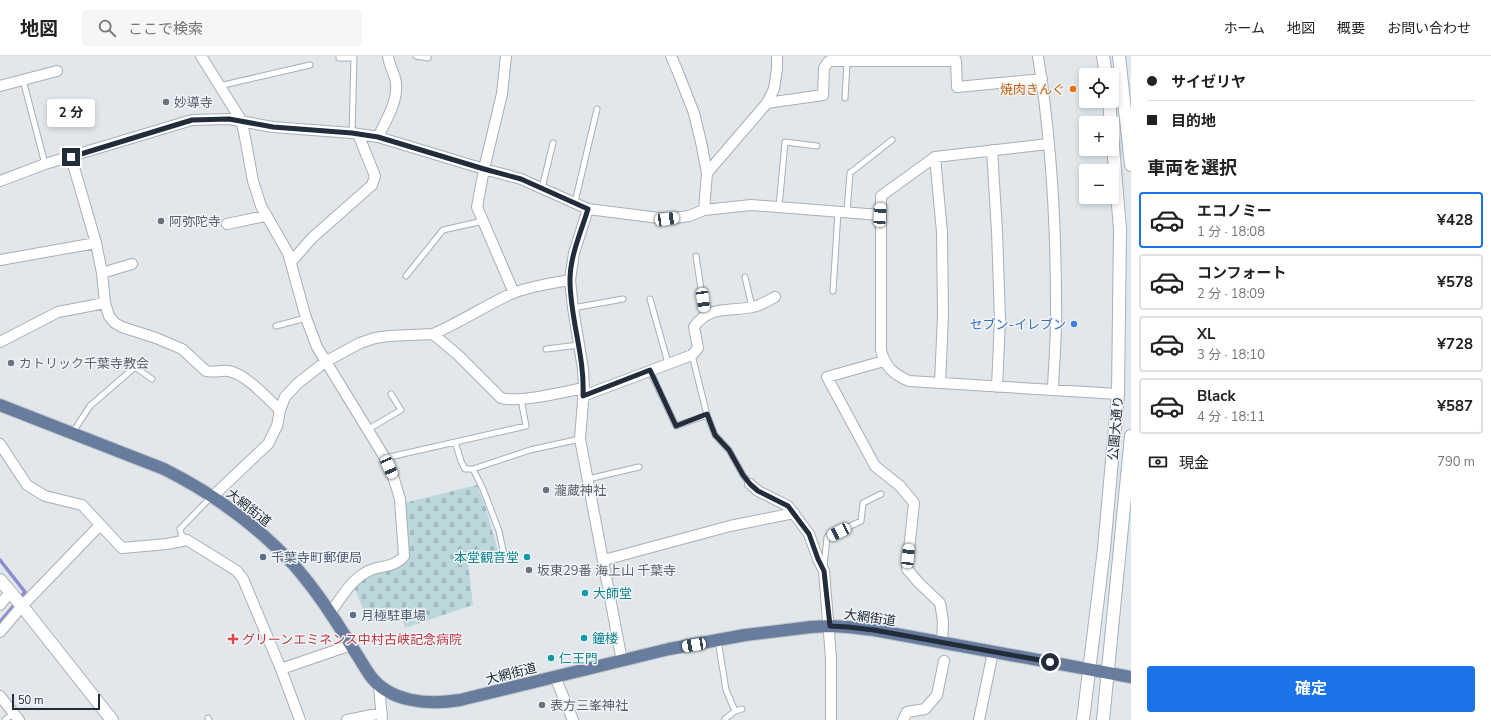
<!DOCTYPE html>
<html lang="ja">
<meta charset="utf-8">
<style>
:root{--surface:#fff;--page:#f6f6f6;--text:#222;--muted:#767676;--line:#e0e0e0;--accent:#1a73e8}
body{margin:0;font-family:"Nunito Sans","Noto Sans JP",sans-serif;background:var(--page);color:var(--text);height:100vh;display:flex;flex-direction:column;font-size:15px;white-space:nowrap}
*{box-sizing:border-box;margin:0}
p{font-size:13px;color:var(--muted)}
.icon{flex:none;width:22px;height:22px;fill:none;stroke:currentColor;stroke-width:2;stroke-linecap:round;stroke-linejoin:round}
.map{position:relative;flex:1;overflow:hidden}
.panel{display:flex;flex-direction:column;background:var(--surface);width:360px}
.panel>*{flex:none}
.top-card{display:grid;align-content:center;height:88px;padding:0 16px;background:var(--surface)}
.buttons{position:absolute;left:1079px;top:12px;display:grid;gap:8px}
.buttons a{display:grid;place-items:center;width:40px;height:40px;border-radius:4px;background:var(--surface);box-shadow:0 2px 6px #0003;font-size:20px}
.scale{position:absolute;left:12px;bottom:10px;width:88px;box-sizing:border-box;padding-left:4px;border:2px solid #222c3b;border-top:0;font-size:11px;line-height:14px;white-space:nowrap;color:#222c3b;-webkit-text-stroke:3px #f2f5f8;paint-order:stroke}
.end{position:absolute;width:18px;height:18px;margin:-9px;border:5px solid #222c3b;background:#fff;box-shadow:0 0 0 2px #fff}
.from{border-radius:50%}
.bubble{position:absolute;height:28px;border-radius:4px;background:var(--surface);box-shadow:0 2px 6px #0003;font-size:13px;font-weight:700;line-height:28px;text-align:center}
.car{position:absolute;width:12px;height:24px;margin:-12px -6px;border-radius:5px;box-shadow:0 0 3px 1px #0007;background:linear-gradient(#fff 24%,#345 0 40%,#fff 0 76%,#345 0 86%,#fff 0)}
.top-card b{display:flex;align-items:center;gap:14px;height:38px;font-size:15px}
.top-card b+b{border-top:1px solid var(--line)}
.top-card i{width:10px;height:10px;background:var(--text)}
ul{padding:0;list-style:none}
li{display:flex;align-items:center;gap:12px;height:56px;margin:0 8px 6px;padding:0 8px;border:2px solid var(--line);border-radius:4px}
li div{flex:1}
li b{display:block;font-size:15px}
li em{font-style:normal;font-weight:700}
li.selected{border-color:var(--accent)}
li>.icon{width:36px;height:36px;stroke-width:1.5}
h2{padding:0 16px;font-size:18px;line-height:48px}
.pay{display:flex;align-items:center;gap:10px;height:44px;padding:0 16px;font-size:15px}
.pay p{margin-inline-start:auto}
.action{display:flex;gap:8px;margin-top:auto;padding:8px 16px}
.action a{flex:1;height:46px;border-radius:4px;background:var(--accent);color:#fff;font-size:16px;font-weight:700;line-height:46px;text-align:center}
header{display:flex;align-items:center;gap:24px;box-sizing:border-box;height:56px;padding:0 20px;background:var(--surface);border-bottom:1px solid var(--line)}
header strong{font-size:19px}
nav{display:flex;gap:22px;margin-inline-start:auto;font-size:14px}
.search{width:280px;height:36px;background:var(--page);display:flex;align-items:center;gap:10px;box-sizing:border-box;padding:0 14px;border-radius:4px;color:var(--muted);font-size:15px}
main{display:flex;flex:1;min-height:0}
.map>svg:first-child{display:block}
.cemetery{fill:url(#cemetery-stones)}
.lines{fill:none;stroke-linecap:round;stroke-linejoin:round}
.stream{stroke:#8e8cce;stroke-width:3.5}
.lane-casing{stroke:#a8afb6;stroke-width:7}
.street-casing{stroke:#a8afb6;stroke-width:12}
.secondary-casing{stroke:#a6b0bc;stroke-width:14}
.primary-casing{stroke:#c1c4c8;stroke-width:14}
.lane{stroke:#fff;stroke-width:5}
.street{stroke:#fff;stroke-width:10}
.secondary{stroke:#fff;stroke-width:12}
.primary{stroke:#687d9e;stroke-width:12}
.route{stroke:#222c3b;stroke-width:5}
.food-dot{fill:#e8710a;stroke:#f2f5f8;stroke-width:1.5}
.worship-dot{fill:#6b7280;stroke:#f2f5f8;stroke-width:1.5}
.shop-dot{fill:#3f7fe0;stroke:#f2f5f8;stroke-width:1.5}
.service-dot{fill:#5c6f8a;stroke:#f2f5f8;stroke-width:1.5}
.culture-dot{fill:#0f9aa8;stroke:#f2f5f8;stroke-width:1.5}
.health-dot{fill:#e0444e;stroke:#f2f5f8;stroke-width:1.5}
.labels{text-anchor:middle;stroke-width:3;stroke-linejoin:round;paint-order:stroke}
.food-label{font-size:13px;fill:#c56008;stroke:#f2f5f8;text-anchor:end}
.worship-label{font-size:13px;fill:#5b616d;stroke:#f2f5f8;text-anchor:start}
.shop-label{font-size:13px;fill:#366cbe;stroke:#f2f5f8;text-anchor:end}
.street-label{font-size:13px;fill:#222c3b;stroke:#f2f5f8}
.service-label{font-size:13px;fill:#4e5e75;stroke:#f2f5f8;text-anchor:start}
.culture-label{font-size:13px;fill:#0d838f;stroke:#f2f5f8;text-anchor:start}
.health-label{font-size:13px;fill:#be3a42;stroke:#f2f5f8;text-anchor:start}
</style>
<header>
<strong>地図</strong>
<div class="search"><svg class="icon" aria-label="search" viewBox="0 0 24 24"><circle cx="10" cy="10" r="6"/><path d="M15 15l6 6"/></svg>ここで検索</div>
<nav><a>ホーム</a><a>地図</a><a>概要</a><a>お問い合わせ</a></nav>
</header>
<main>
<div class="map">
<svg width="1131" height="664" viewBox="0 0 1131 664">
<defs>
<pattern id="cemetery-stones" width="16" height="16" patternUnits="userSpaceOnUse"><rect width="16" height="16" fill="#bbd7db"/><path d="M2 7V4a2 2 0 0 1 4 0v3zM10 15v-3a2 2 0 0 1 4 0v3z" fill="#a0b9bd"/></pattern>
</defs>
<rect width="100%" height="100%" fill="#e1e7eb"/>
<path class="cemetery" d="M477 429 486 453 499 499 468 507 473 549 405 572 403 563 368 565 354 530 366 520 402 509 405 505 404 447Z"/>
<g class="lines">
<path class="stream" d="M0 504 25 536 0 566"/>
<g class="lane-casing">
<path id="lane" d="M339 0V2H354L352 77
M416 0 428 2V0
M23 24 45 108
M219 30 310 9
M845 42 847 5
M542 132 553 87
M575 146 597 53
M779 151 785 86 817 90
M847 156 850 117 892 84
M696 200 705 259
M406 220 443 174 483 165
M745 221 752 251
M833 235 838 156
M650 243 668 307
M573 252 623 243
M276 270 306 262
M546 293 579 289
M692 299 707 359 715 379 729 394 743 419 750 428
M650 315 676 370 707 359
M367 374 401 354 391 338
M73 376 90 350 135 311 152 323
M455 386 461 405 465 413H473L530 394 580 383
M385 402 526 370 521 343
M473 413 483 433 499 475 504 499
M588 423 639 411
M187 484 181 478 180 473 212 440
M824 511 827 481 861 465 863 447 881 438
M718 584 726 634 735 655
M208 662 209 664
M725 663 735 655 742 653
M5 664 14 657"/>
</g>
<g class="street-casing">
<path id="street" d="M201 0 241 64 244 76 253 125 261 150 288 197 306 262 317 291 385 402 393 420 400 443 404 500C392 514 378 508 365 517 350 525 340 544 330 557
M506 0 502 38 484 113 477 151 514 237
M671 0 677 14 694 57 701 86 707 117 704 154
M954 0 956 5 957 31 1042 23
M1038 0C1051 82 1056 166 1056 248 1057 276 1054 305 1053 333
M0 30 57 15
M767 47 823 39 824 12 829 5H956
M378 81C386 64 398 46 396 27 395 18 389 10 388 0
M1048 88 935 101 881 140V294C885 311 893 318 909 325L1118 338
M992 94 997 175 1000 263 997 331
M71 101 96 187 102 217 105 247 109 260 115 267 122 271 156 282 182 293 206 315C214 317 221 314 228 315 245 317 267 342 280 354
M935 101 942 176 943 260 940 327
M707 117 767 47 774 33 777 13V0
M0 125 45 108 192 64 229 63 273 71 352 77 378 81 484 113 521 123 588 153 667 163 689 160 704 154 751 149 880 159
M588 153 574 197 570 224 573 252 583 313 584 332 580 383 622 605
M227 168 265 160
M0 204 96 187
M291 206 312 182 372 129 375 120 358 78
M102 217 132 208
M433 278C461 266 486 249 513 237 531 230 551 227 570 224
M0 286 58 256 105 247
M884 305 827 321 875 410 900 430 914 447 907 513 919 527 940 547 943 565 942 587
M583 340 692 299 698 292 694 271C709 249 729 256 752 251 760 250 768 245 775 241
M0 388 27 429 45 440 82 449 122 492 167 488 187 484 237 515 243 523 281 613 300 664
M750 428 758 435 788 450 809 478 818 503 824 515 831 602V664
M213 440 268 388 277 370 280 354 285 341 297 328 325 306 360 287 375 282 389 280 433 278 458 299 501 342C519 347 563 336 584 332
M604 504 730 470 794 457
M0 549 10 536
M0 576 22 550 100 469
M281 613 351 589
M555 621 573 664
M379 630 382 664
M0 640 19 664
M347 664 382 657
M903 664 907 656 925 653 937 639 944 605
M979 664 993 596"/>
</g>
<g class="secondary-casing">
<path id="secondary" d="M1103 0 1106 19
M1119 0 1131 109
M1109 45 1111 67
M0 524 22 550 112 664
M1083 664 1104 493 1118 338 1120 173 1112 78
M1103 664 1131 380"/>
</g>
<g class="primary-casing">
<path id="primary" d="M0 349 164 413C206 434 244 460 278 493 285 500 293 507 299 515 326 547 347 583 369 618 389 647 429 649 460 644L669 593 745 579 811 571 830 570 848 571 874 574 1131 621"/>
</g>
<use href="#lane" class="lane"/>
<use href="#street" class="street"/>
<use href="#secondary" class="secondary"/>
<use href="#primary" class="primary"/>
</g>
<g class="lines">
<path class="route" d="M71 101 192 64 229 63 273 71 352 77 378 81 484 113 521 123 588 153C581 176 570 200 570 224 570 263 585 300 583 340L650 314 676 370 707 358 715 379 729 394 743 419 750 428 758 435 788 450 809 478 818 503 824 515 830 570 848 571 874 574 1050 606"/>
</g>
<circle class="food-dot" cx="1073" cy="33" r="4"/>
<g class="worship-dot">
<circle cx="166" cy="46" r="4"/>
<circle cx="161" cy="165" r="4"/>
<circle cx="11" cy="307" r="4"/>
<circle cx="546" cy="434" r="4"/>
<circle cx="529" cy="514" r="4"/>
<circle cx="542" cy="649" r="4"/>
</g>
<circle class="shop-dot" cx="1074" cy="268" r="4"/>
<g class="service-dot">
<circle cx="263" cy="501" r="4"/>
<circle cx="353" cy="559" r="4"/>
</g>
<g class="culture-dot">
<circle cx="527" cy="501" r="4"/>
<circle cx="585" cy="537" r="4"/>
<circle cx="584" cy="582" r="4"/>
<circle cx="551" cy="602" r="4"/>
</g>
<path class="health-dot" d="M231 577h4v4h4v4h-4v4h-4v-4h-4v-4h4z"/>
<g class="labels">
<g class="food-label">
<text x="1065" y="38">焼肉きんぐ</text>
</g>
<g class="worship-label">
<text x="174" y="51">妙導寺</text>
<text x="169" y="170">阿弥陀寺</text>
<text x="19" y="312">カトリック千葉寺教会</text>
<text x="554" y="439">瀧蔵神社</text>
<text x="537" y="519">坂東29番 海上山 千葉寺</text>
<text x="550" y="654">表方三峯神社</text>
</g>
<g class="shop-label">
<text x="1066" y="273">セブン-イレブン</text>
</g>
<g class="street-label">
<text transform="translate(1115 372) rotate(-85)" y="5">公園大通り</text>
<text transform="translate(249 451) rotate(38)" y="5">大網街道</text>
<text transform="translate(870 561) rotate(8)" y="5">大網街道</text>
<text transform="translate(511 617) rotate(-14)" y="5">大網街道</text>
</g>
<g class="service-label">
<text x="271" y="506">千葉寺町郵便局</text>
<text x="361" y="564">月極駐車場</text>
</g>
<g class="culture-label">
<text x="519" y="506" text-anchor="end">本堂観音堂</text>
<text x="593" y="542">大師堂</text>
<text x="592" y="587">鐘楼</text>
<text x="559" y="607">仁王門</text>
</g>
<g class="health-label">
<text x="242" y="588">グリーンエミネンス中村古峡記念病院</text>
</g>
</g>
</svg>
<div class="buttons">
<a><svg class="icon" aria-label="locate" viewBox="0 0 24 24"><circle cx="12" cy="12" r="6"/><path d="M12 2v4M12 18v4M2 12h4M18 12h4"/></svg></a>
<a>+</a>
<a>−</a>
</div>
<div class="scale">50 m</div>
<i class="end from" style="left:1050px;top:606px"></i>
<i class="end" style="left:71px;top:101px"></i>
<div class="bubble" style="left:47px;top:43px;width:48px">2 分</div>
<i class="car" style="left:880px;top:159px;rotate:3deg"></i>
<i class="car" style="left:667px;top:163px;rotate:82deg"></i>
<i class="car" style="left:703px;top:244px;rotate:172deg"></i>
<i class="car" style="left:389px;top:411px;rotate:156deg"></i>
<i class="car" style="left:839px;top:476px;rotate:244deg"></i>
<i class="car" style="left:908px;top:500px;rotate:6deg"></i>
<i class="car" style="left:694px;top:589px;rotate:260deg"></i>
</div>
<section class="panel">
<div class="top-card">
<b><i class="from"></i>サイゼリヤ</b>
<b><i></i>目的地</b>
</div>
<h2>車両を選択</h2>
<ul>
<li class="selected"><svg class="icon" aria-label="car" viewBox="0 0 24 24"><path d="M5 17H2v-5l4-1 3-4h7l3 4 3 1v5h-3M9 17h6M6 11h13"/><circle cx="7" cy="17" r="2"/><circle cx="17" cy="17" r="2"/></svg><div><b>エコノミー</b><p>1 分 · 18:08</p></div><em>¥428</em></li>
<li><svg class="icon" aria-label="car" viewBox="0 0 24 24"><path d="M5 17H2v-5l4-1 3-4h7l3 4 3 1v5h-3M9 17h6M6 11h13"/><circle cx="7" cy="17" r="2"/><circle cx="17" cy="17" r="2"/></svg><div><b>コンフォート</b><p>2 分 · 18:09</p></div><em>¥578</em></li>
<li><svg class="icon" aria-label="car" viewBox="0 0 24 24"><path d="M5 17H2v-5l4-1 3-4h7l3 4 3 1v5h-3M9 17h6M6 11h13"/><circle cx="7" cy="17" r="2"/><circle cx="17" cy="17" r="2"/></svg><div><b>XL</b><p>3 分 · 18:10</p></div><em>¥728</em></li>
<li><svg class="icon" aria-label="car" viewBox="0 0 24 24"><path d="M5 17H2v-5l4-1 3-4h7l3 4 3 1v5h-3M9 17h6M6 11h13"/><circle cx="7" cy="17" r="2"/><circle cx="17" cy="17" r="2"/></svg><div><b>Black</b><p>4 分 · 18:11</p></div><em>¥587</em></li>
</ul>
<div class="pay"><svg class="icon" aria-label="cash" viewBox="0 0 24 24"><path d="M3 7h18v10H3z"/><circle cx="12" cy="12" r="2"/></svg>現金<p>790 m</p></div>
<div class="action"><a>確定</a></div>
</section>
</main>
